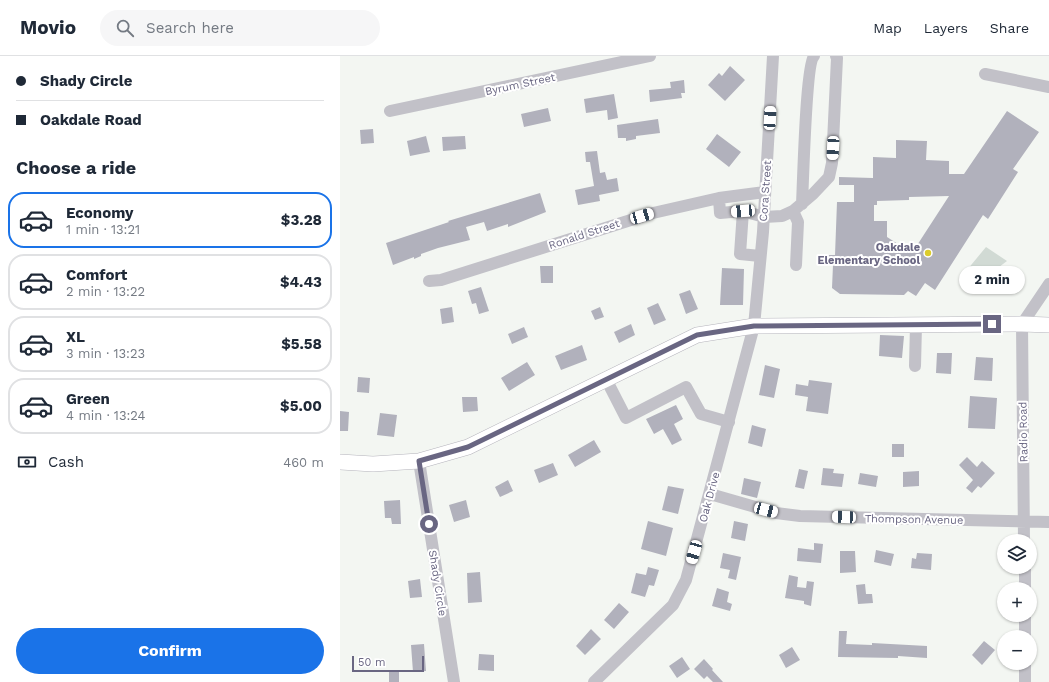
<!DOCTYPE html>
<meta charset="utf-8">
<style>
:root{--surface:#fff;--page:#f6f6f7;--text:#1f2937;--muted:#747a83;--line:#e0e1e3;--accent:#1a73e8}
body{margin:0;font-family:"Work Sans",sans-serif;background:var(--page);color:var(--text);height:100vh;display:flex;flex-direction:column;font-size:15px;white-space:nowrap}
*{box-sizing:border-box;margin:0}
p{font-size:13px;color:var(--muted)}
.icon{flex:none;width:22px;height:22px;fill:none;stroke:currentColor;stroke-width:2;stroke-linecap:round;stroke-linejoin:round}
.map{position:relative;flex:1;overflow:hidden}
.side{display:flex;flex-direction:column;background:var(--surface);width:340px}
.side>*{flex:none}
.guide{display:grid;align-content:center;height:88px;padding:0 16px;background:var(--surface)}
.tools{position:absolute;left:657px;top:478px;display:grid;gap:8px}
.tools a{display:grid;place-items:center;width:40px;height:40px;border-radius:50%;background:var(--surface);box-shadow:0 1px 3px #0004;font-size:20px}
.scale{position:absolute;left:12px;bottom:10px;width:72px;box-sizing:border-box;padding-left:4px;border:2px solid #696682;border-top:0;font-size:11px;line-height:14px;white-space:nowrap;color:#696682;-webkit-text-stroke:3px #fff;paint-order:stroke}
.end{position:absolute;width:18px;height:18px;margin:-9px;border:5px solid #696682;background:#fff;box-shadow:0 0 0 2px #fff}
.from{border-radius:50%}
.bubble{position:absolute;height:28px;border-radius:14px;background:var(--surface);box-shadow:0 1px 3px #0004;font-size:13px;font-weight:700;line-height:28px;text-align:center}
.car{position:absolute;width:12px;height:24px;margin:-12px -6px;border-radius:5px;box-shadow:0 0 3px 1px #0007;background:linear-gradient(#fff 24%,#345 0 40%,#fff 0 76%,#345 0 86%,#fff 0)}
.guide b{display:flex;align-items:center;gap:14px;height:38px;font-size:15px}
.guide b+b{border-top:1px solid var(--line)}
.guide i{width:10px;height:10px;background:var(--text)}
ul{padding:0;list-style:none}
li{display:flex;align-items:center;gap:12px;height:56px;margin:0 8px 6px;padding:0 8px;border:2px solid var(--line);border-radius:16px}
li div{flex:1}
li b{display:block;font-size:15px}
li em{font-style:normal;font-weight:700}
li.selected{border-color:var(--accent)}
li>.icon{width:36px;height:36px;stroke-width:1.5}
h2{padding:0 16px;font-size:18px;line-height:48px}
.pay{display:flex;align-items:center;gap:10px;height:44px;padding:0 16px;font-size:15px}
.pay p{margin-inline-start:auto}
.primary-button{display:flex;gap:8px;margin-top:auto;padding:8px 16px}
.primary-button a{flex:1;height:46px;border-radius:24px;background:var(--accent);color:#fff;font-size:16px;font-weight:700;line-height:46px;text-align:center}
header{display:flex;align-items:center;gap:24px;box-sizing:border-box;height:56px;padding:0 20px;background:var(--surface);border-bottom:1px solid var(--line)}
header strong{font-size:19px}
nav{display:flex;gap:22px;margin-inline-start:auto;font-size:14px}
.search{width:280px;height:36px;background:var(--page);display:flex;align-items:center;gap:10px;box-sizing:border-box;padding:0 14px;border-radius:22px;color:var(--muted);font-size:15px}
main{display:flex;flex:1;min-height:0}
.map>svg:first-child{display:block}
.green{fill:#d1dad4}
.building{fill:#b1b1bc;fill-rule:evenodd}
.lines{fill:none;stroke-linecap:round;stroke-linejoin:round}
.major-casing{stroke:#b5b4bc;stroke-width:16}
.minor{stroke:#c2c1c8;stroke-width:12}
.major{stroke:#fff;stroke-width:15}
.route{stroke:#696682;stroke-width:5}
.poi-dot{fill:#dccc2c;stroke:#fff;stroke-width:1.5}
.labels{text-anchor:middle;stroke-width:4;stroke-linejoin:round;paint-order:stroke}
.street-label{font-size:11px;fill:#696682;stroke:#fff}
.poi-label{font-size:11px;font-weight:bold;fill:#696682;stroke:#fff;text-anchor:end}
</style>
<header>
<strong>Movio</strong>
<div class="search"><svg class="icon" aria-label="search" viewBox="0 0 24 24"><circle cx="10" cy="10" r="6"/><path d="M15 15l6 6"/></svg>Search here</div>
<nav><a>Map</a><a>Layers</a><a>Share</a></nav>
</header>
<main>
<section class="side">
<div class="guide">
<b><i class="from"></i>Shady Circle</b>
<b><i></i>Oakdale Road</b>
</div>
<h2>Choose a ride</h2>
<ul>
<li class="selected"><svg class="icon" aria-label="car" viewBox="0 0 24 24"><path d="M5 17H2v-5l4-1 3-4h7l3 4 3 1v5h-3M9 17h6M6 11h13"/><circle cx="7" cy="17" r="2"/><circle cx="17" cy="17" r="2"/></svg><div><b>Economy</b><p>1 min · 13:21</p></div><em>$3.28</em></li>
<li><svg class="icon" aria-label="car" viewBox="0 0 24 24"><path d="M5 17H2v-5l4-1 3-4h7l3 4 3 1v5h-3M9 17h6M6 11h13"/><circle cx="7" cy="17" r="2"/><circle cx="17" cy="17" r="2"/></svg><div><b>Comfort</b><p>2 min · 13:22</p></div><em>$4.43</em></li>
<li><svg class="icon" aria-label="car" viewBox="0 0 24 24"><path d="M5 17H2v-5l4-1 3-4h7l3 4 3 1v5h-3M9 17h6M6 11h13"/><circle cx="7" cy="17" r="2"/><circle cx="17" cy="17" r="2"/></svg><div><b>XL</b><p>3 min · 13:23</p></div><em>$5.58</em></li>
<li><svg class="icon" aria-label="car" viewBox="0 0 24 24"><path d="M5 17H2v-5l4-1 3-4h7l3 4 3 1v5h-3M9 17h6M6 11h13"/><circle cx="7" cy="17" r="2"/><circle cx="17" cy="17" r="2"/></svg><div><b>Green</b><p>4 min · 13:24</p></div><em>$5.00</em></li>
</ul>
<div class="pay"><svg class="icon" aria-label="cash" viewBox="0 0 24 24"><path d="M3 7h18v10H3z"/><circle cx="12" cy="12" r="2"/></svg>Cash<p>460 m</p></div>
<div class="primary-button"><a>Confirm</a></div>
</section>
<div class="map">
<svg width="709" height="626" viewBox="0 0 709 626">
<rect width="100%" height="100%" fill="#f3f6f2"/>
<path class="green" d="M646 191 667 205 659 211 647 214 637 224 630 223 626 217 627 214Z"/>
<path class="building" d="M390 10 405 24 385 45 368 29 379 17 382 20Z
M344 24 345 37H341L342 42 310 46 309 34 331 32 330 26Z
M274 38 278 62 268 64 267 54 246 57 244 43Z
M208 52 211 65 184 71 181 58Z
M667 55 699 76 673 113 678 116 648 163 643 159 595 234 585 227 576 240 568 235 564 239 500 238 492 232 493 209 487 205V199H495L497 146H514V129H499V121L533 122V101L556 102V84L587 85 586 104 609 105V118H624ZM609 140 572 197 547 181V165H534V149H537V145L569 144V141Z
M318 63 320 77 296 80V83L286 85V82H278L277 69Z
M33 73 34 87 21 88 20 74Z
M377 78 401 96 389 111 366 93Z
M86 80 90 96 70 100 67 85Z
M125 80 126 93 103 95 102 81Z
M257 95 260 117 265 116 267 124 277 122 279 135 259 139 260 145 238 149 235 134 254 130 250 106H246L245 96Z
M200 137 206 156 168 171V168L147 175 144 166 126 171 130 184 98 192 81 198V200L74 203V201L53 209 46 187 109 166 108 165Z
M200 210H213V227H201Z
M382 212 404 213 403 249H380Z
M141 231 149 255 139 258 136 247 132 248 128 235Z
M350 234 358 253 346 258 339 238Z
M318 247 326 264 314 269 307 252Z
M112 251 114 266 102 268 100 253Z
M260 251 264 261 255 264 251 255Z
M291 268 295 279 279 287 274 276Z
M184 271 188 281 172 288 168 278Z
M540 279 564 280 562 302 539 300Z
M242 289 247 304 221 314 215 300Z
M597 297H612L611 318 596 317Z
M636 301 653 302 652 325 634 324Z
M187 306 195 319 169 335 161 322Z
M425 309 440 313 434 342 419 339Z
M18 321 30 322 29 337 17 336Z
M469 324 492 327 488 358 466 355 468 341 455 339 456 328 468 330Z
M630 340 657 342 655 373 628 372Z
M122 341H137L138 355 123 356Z
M336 349 343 363 334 368 342 384 332 389 323 373 314 378 306 363Z
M0 355 9 356 8 375H0Z
M40 357 57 359 54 381 37 379Z
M412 369 426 373 422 391 408 387Z
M254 384 261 396 235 411 228 399Z
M552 388H564V401H552Z
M627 401 637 411 642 405 655 417 641 432 638 430 632 437 626 432 633 424 619 409Z
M213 407 218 419 199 427 194 414Z
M483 412 494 413 493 417 504 418 502 431 481 429Z
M459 413 468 415 464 433 455 431Z
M579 415V430L563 431V416Z
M520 417 538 420 536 431 518 428Z
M404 422 421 426 417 442 401 438Z
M168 424 173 435 160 441 155 431Z
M328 430 344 433 338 458 322 454Z
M60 444 61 468H52L51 462H45L44 445Z
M126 444 130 461 114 466 109 449Z
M308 465 333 472 326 500 301 493Z
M394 465 408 468 405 485 391 482Z
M474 487 483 488 481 507 457 505 458 492 474 494Z
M536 494 554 498 551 510 534 506Z
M500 495H515L516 516 500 517Z
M383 497 401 501 396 524 388 522 390 514 380 512Z
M577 497 592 498 591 514 571 512 572 502 576 503Z
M308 511 319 514 314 530 309 529 305 541 291 537 296 517 306 519Z
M140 516 142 546 128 547 127 517Z
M449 519 458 521 457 531 466 532 467 525 474 526 471 550 464 548V545L445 542Z
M80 523 82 541 70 542 68 525Z
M525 528 526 538H532L533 547 518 548 516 529Z
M377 532 389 536 387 546 392 548 390 555 372 550Z
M279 547 289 556 274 573 264 564Z
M251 573 261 583 245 599 236 590Z
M499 575H507L506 588 532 589V587L587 590V602L558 600V602L498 601Z
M644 585 655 594 642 609 632 599Z
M84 588 86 615 73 616 71 589Z
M452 591 460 604 446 612 439 599Z
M139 598 154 599V615L138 614Z
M342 601 350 613 337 622 329 610Z
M364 603 373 613 372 614 383 626H373L367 620 364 623 354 613Z
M49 614H59V626H49Z"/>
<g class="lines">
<g class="major-casing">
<path id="major" d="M0 406 33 408 79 405 128 391 357 279 414 270 682 268 709 269"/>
</g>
<path class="minor" d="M645 18 709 31
M50 55 310 0
M379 142 380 157 403 155 424 161 442 160 453 155 473 138 489 121 492 107 497 2 496 0
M462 148C463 128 466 8 474 0
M403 155 400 198 420 200
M453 155 458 166 456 209
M89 225 101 224 313 157 379 142 425 136
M575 310 576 269
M266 323 286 362 346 331 361 358 389 366
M79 405 114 626
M370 438 436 457 460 460 709 466
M684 485 682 268 709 228
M685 511V533
M685 559V581
M685 607V626
M254 626 333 549 346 524 414 270 423 176 433 0"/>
<use href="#major" class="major"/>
</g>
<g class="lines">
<path class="route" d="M89 468 79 405 128 391 357 279 414 270 652 268"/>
</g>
<circle class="poi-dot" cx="588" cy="197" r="4"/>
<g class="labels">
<g class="street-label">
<text transform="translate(180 28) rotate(-12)" y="4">Byrum Street</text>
<text transform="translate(425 135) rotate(-86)" y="4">Cora Street</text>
<text transform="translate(244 178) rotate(-18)" y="4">Ronald Street</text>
<text transform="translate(683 376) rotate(-91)" y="4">Radio Road</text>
<text transform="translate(369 441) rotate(-75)" y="4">Oak Drive</text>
<text transform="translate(574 463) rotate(1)" y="4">Thompson Avenue</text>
<text transform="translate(98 527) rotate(81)" y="4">Shady Circle</text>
</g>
<g class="poi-label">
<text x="580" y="195">Oakdale<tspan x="580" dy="13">Elementary School</tspan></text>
</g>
</g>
</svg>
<div class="tools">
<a><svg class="icon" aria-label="layers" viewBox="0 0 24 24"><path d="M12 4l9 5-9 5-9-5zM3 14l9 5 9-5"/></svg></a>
<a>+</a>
<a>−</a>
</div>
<div class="scale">50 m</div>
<i class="end from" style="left:89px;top:468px"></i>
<i class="end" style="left:652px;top:268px"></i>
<div class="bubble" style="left:619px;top:210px;width:66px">2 min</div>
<i class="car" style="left:430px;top:62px;rotate:3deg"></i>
<i class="car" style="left:493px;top:92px;rotate:183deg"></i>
<i class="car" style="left:403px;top:155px;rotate:266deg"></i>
<i class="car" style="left:302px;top:160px;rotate:74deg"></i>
<i class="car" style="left:426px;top:454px;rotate:105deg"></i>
<i class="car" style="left:504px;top:461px;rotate:272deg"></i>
<i class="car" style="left:354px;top:496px;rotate:196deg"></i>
</div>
</main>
